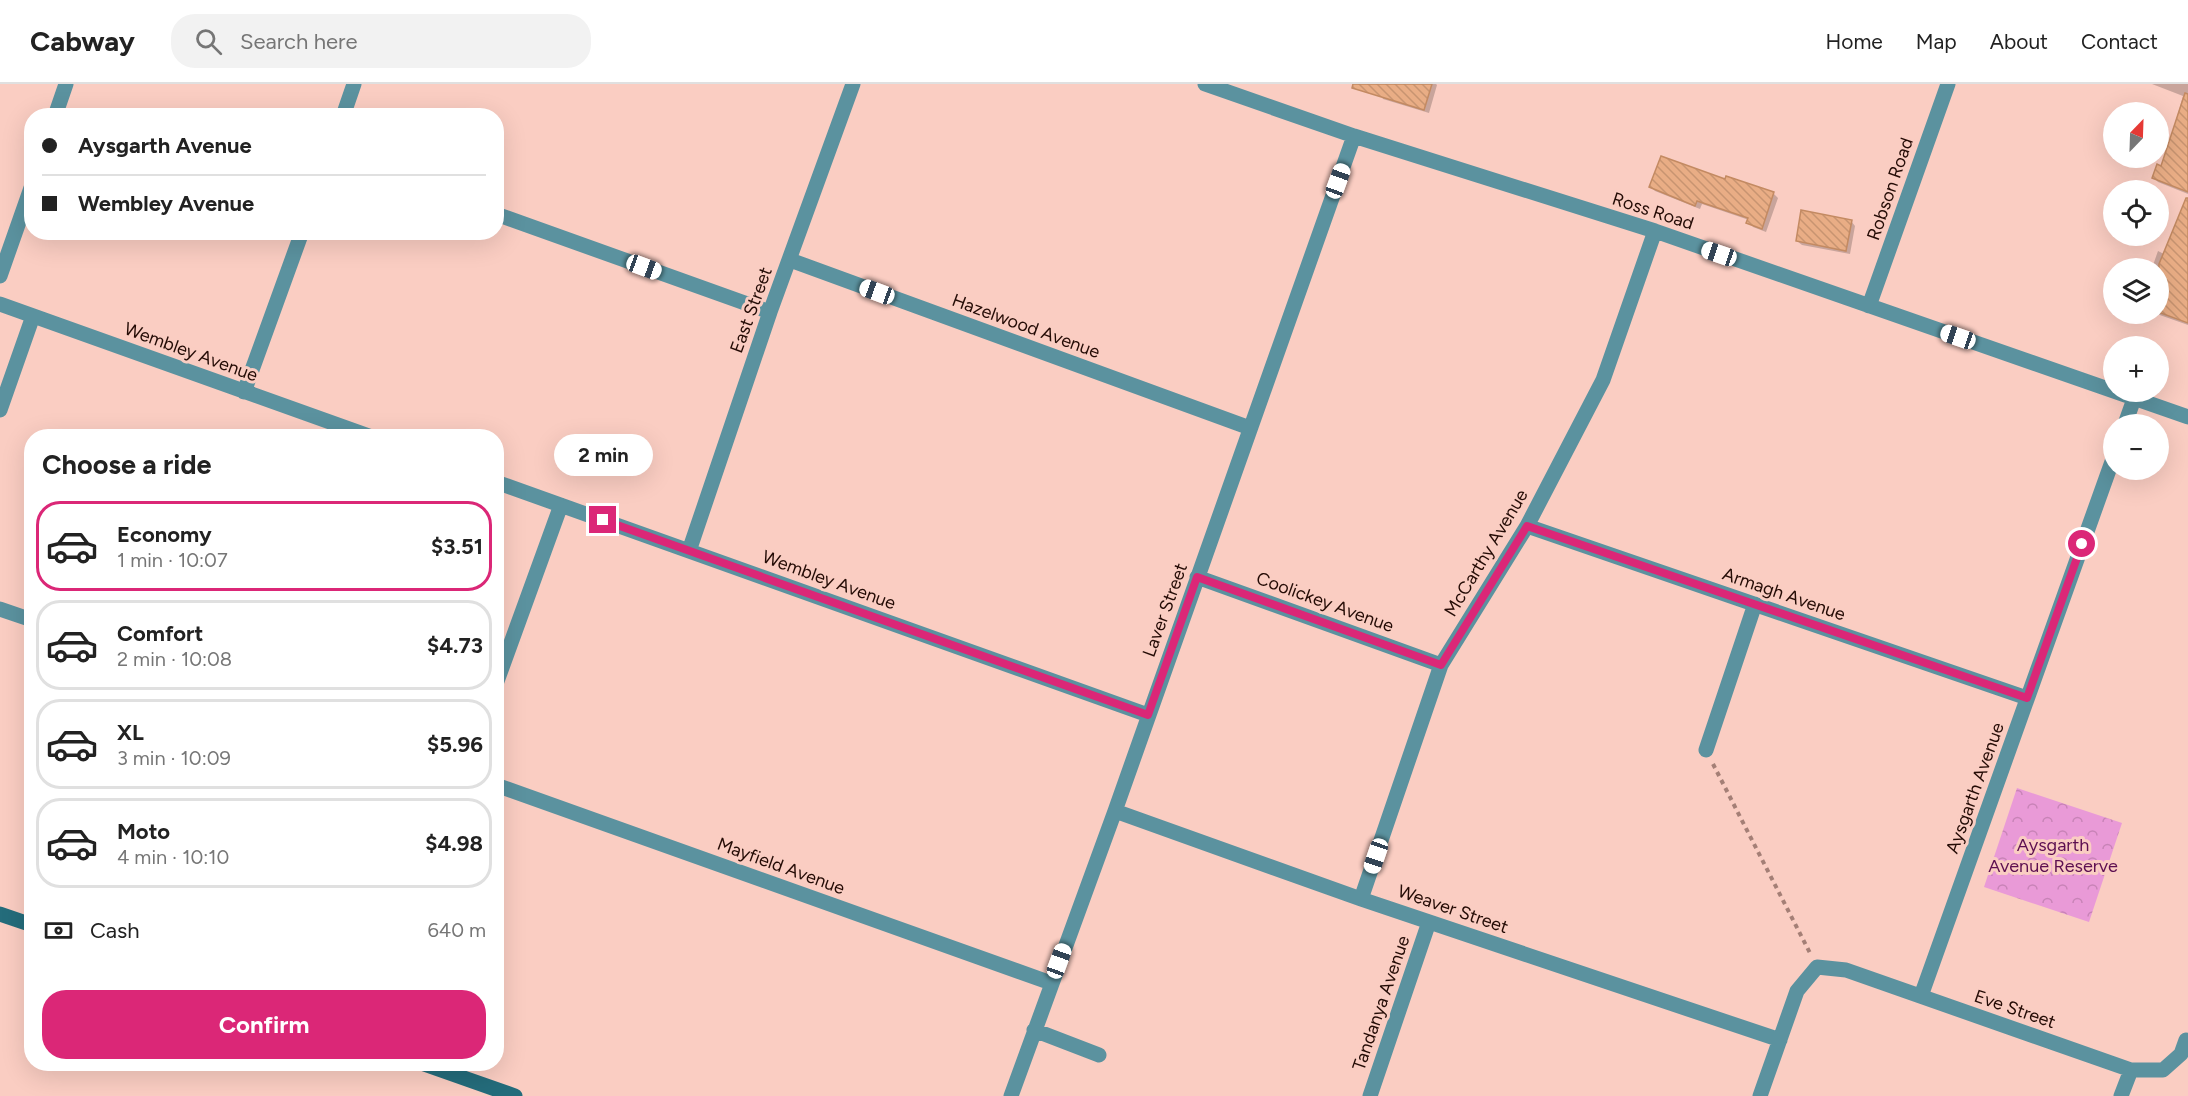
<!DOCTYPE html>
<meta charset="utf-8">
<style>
:root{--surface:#fff;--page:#f2f2f2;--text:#222;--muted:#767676;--line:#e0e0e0;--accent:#db2777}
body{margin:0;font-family:Figtree,sans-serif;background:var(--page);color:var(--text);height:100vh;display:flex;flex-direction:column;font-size:22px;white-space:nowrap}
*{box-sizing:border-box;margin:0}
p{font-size:20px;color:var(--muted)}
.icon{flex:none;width:33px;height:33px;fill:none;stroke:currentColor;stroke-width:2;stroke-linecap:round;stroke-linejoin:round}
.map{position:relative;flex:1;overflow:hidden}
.sheet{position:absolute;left:24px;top:345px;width:480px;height:642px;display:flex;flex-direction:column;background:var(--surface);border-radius:24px;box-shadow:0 6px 24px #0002}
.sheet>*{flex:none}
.guide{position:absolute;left:24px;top:24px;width:480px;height:132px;border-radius:24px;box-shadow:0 6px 24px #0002;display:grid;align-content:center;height:132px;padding:0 18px;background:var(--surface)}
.needle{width:39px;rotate:23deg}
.controls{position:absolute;left:2103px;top:18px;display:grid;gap:12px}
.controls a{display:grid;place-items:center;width:66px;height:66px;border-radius:50%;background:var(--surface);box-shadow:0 6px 24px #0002;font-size:30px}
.end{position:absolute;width:27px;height:27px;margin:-14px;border:8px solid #db2777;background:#fff;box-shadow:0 0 0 3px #fff}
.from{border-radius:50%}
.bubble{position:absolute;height:42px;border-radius:21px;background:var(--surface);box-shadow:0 6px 24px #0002;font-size:20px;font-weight:700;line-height:42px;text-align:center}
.car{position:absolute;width:18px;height:36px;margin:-18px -9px;border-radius:8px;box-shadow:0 0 4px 2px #0007;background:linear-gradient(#fff 24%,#345 0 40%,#fff 0 76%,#345 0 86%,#fff 0)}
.guide b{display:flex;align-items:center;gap:21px;height:57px;font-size:22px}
.guide b+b{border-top:2px solid var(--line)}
.guide i{width:15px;height:15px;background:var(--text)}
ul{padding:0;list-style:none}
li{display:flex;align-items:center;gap:18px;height:90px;margin:0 12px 9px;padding:0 6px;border:3px solid var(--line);border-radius:24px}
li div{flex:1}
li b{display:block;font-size:22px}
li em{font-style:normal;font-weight:700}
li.active{border-color:var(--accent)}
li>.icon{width:54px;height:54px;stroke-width:1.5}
h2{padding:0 18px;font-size:27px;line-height:72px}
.pay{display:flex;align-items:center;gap:15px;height:66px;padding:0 18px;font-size:22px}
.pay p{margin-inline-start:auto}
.cta{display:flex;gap:12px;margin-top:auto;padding:12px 18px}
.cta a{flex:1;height:69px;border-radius:24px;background:var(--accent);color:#fff;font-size:24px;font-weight:700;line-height:69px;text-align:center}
header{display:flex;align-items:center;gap:36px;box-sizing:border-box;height:84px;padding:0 30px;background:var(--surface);border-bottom:2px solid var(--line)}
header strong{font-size:28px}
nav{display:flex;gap:33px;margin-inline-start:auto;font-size:21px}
.search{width:420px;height:54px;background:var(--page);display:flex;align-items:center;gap:15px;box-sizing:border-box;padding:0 21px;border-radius:24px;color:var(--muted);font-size:22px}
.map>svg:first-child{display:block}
.park{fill:url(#park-crowns)}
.shadow{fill:#0003}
.building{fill:url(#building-back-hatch);stroke:#c38a62;stroke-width:1.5}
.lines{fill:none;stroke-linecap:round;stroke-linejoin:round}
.path{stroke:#a47f76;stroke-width:4;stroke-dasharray:4.5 4.5;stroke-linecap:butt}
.street{stroke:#5b929f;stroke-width:15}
.secondary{stroke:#246c7b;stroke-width:15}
.route{stroke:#db2777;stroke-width:8}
.labels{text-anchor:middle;stroke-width:6;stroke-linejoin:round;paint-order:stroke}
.street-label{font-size:18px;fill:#240b05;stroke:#facdc2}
.park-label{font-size:18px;fill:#5d0f51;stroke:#facdc2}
</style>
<header>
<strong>Cabway</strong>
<div class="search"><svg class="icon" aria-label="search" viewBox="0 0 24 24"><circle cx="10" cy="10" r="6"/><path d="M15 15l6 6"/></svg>Search here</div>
<nav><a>Home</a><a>Map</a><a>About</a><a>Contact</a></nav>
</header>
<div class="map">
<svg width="2188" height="1012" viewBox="0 0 2188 1012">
<defs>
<pattern id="park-crowns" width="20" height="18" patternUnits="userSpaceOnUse" patternTransform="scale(1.5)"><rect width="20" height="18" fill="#e99ad7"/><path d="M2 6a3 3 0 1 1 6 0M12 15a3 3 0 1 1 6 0" fill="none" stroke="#c883b7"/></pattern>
<pattern id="building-back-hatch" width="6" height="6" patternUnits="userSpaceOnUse" patternTransform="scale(1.5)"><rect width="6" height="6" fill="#e9ad85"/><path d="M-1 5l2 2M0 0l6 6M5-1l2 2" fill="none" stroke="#c89471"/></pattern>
</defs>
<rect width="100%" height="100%" fill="#facdc2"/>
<path class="park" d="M2017 704 2122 739 2089 838 1984 803Z"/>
<path class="shadow" d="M1375 0H1436L1437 1 1429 29 1383 15Z
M2152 0H2188V110L2158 98 2154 94 2162 84 2183 12Z
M1726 97 1773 109 1778 114 1766 148 1753 143 1749 136 1702 120 1700 125 1655 107 1651 103Z
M2188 113V241L2157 230 2158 184H2152L2158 167 2164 170 2169 164Z
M1851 137 1855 142 1850 170 1802 161 1797 157Z"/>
<path class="building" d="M1353 0H1432L1424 26 1352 4Z
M2185 9 2188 10V108L2152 94 2157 80 2161 82Z
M1661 72 1725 95 1726 92 1774 108 1762 145 1746 139 1748 134 1697 117 1695 122 1649 103Z
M2186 114H2188V239L2158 228 2159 180Z
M1801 126 1852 136 1846 167 1796 157Z"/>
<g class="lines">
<path class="path" d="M1713 680 1811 871"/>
<path class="street" d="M1205 0 1354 52 1655 147 2188 333
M55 32 66 0
M343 32 354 0
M496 130 770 228
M790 176 1250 344
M0 192 32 101
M0 220 369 352
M1869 222 1948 0
M244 308 302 148
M0 326 33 232
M2125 340 2134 315
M496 398 1148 631
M1527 442 2027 614
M689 467 770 228 853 0
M1197 493 1441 581
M0 525 32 536
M496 600 561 421
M1706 666 1755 520
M496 701 1051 899
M1115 727 1361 815 1780 956
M1361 815 1441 581 1527 442 1603 296 1655 147
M1921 912 2114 372
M1034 946 1099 971
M1011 1012 1115 727 1354 52
M1370 1012 1429 838
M1760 1012 1797 907 1817 883 1846 886 2131 986H2163L2181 970 2186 956 2188 957
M2121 1012 2131 986"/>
<path class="secondary" d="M0 830 32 841
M424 980 515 1012"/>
</g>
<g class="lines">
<path class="route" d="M603 436 1148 631 1197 493 1441 581 1527 442 2027 614 2082 460"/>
</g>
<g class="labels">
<g class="street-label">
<text transform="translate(1890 105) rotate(-71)" y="6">Robson Road</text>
<text transform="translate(1653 127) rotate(18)" y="6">Ross Road</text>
<text transform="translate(751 226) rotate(-70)" y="6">East Street</text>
<text transform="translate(1026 242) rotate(20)" y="6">Hazelwood Avenue</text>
<text transform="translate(191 268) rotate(20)" y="6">Wembley Avenue</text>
<text transform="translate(1486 469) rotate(-59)" y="6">McCarthy Avenue</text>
<text transform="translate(829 496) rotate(20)" y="6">Wembley Avenue</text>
<text transform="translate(1784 510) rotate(19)" y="6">Armagh Avenue</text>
<text transform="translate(1325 518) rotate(20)" y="6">Coolickey Avenue</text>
<text transform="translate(1165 526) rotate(-70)" y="6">Laver Street</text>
<text transform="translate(1975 704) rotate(-70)" y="6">Aysgarth Avenue</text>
<text transform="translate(781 782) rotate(20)" y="6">Mayfield Avenue</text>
<text transform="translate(1453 825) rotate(19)" y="6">Weaver Street</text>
<text transform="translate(1381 919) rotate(-71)" y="6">Tandanya Avenue</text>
<text transform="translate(2015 925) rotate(19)" y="6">Eve Street</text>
</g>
<g class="park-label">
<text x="2053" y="767">Aysgarth<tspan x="2053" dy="21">Avenue Reserve</tspan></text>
</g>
</g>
</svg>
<div class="controls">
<a><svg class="needle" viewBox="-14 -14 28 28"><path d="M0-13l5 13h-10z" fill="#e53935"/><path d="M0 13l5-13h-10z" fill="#767676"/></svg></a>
<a><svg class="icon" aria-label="locate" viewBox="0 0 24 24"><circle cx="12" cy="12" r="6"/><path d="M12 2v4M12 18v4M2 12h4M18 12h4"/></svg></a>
<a><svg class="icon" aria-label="layers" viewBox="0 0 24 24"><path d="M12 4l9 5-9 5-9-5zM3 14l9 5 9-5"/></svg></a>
<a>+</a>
<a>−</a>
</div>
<i class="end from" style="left:2082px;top:460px"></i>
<i class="end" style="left:603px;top:436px"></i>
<div class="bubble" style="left:554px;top:350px;width:99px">2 min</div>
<i class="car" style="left:1338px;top:97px;rotate:20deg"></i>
<i class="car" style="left:1719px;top:170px;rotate:289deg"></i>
<i class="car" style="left:644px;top:183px;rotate:110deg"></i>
<i class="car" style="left:877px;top:208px;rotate:290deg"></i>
<i class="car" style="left:1958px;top:253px;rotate:289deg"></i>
<i class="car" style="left:1376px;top:772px;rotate:199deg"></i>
<i class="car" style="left:1059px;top:877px;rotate:20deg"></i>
<div class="guide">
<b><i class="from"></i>Aysgarth Avenue</b>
<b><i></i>Wembley Avenue</b>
</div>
<section class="sheet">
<h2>Choose a ride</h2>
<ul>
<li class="active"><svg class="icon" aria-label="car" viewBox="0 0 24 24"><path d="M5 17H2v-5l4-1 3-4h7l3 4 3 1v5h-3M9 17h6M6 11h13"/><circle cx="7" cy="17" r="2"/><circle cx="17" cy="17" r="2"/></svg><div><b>Economy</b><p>1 min · 10:07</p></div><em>$3.51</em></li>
<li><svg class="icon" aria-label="car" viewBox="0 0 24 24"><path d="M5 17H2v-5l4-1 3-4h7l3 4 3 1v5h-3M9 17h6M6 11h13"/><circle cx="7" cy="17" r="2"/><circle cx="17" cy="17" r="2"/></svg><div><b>Comfort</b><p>2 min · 10:08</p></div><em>$4.73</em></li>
<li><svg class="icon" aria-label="car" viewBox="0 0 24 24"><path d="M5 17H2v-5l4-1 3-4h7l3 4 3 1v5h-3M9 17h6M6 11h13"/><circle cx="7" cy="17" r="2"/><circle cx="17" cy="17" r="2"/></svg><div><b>XL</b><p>3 min · 10:09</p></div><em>$5.96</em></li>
<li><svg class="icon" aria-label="car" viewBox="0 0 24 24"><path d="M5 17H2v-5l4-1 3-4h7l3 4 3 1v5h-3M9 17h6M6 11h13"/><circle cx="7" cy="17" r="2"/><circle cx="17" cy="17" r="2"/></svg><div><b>Moto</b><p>4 min · 10:10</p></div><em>$4.98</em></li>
</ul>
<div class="pay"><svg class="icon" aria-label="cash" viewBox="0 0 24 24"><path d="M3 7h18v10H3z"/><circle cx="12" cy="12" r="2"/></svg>Cash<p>640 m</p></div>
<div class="cta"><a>Confirm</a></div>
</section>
</div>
